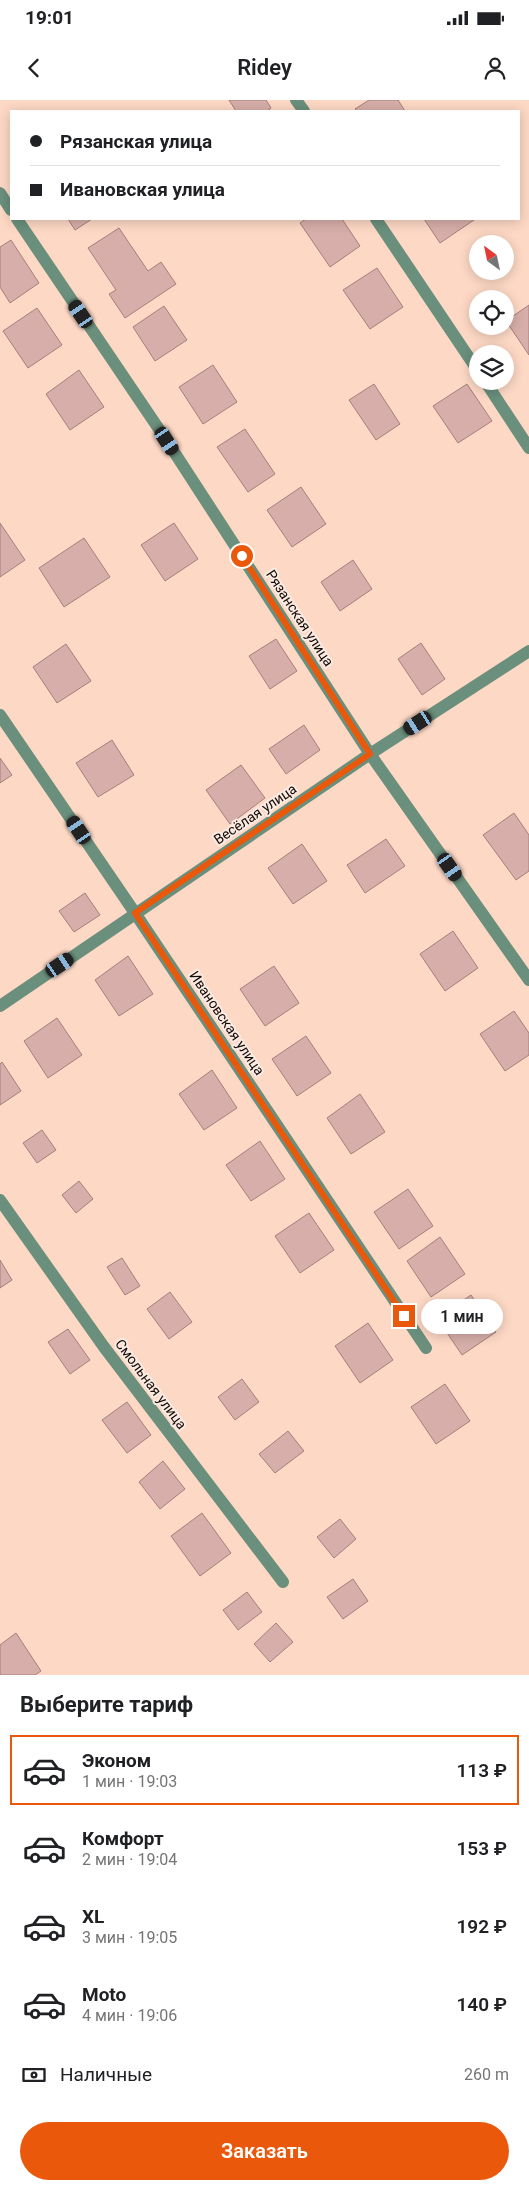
<!DOCTYPE html>
<html lang="ru">
<meta charset="utf-8">
<style>
:root{--surface:#fff;--page:#f6f6f6;--text:#202124;--muted:#757577;--line:#e0e0e0;--accent:#ea580c}
body{margin:0;font-family:Roboto,sans-serif;background:var(--page);color:var(--text);height:100vh;display:flex;flex-direction:column;font-size:19px;white-space:nowrap}
*{box-sizing:border-box;margin:0}
p{font-size:16px;color:var(--muted)}
.icon{flex:none;width:28px;height:28px;fill:none;stroke:currentColor;stroke-width:2;stroke-linecap:round;stroke-linejoin:round}
.map{position:relative;height:1575px;overflow:hidden}
.panel{display:flex;flex-direction:column;background:var(--surface);flex:1}
.panel>*{flex:none}
.hud{position:absolute;left:10px;top:10px;width:510px;height:110px;border-radius:0px;box-shadow:0 2px 12px #0003;display:grid;align-content:center;height:110px;padding:0 20px;background:var(--surface)}
.needle{width:32px;rotate:327deg}
.fabs{position:absolute;left:469px;top:135px;display:grid;gap:10px}
.fabs a{display:grid;place-items:center;width:45px;height:45px;border-radius:50%;background:var(--surface);box-shadow:0 2px 12px #0003;font-size:25px}
.end{position:absolute;width:22px;height:22px;margin:-11px;border:6px solid #ea580c;background:#fff;box-shadow:0 0 0 2px #fff}
.from{border-radius:50%}
.bubble{position:absolute;height:35px;border-radius:18px;background:var(--surface);box-shadow:0 2px 12px #0003;font-size:16px;font-weight:600;line-height:35px;text-align:center}
.car{position:absolute;width:15px;height:30px;margin:-15px -8px;border-radius:6px;box-shadow:0 0 4px 1px #0007;background:linear-gradient(#222 24%,#8ab4d8 0 40%,#222 0 76%,#8ab4d8 0 86%,#222 0)}
.hud b{display:flex;align-items:center;gap:18px;height:48px;font-size:19px}
.hud b+b{border-top:1px solid var(--line)}
.hud i{width:12px;height:12px;background:var(--text)}
ul{padding:0;list-style:none}
li{display:flex;align-items:center;gap:15px;height:70px;margin:0 10px 8px;padding:0 10px;border:2px solid transparent;border-radius:0px}
li div{flex:1}
li b{display:block;font-size:19px}
li em{font-style:normal;font-weight:600}
li.on{border-color:var(--accent)}
li>.icon{width:45px;height:45px;stroke-width:1.5}
h2{padding:0 20px;font-size:22px;line-height:60px}
.pay{display:flex;align-items:center;gap:12px;height:55px;padding:0 20px;font-size:19px}
.pay p{margin-inline-start:auto}
.action{display:flex;gap:10px;margin-top:auto;padding:10px 20px}
.action a{flex:1;height:58px;border-radius:30px;background:var(--accent);color:#fff;font-size:20px;font-weight:600;line-height:58px;text-align:center}
.status{display:flex;justify-content:space-between;align-items:center;height:35px;padding:0 25px;background:var(--surface);direction:ltr}
.status svg{height:14px;fill:currentColor}
header{display:flex;justify-content:space-between;align-items:center;height:65px;padding:0 20px;background:var(--surface);font-size:22px;font-weight:600}
.map>svg:first-child{display:block}
.building{fill:#d7aea9;stroke:#a67f7b}
.lines{fill:none;stroke-linecap:round;stroke-linejoin:round}
.minor{stroke:#6a8f7c;stroke-width:12}
.route{stroke:#ea580c;stroke-width:6}
.labels{text-anchor:middle;stroke-width:4;stroke-linejoin:round;paint-order:stroke}
.street-label{font-size:14px;fill:#150904;stroke:#f9eae2}
</style>
<div class="status"><b>19:01</b><svg viewBox="0 0 49 12"><path d="M0 12V9h3v3zM5 12V6h3v6zM10 12V3h3v9zM15 12V0h3v12zM26 1h20v11H26zM47 4h2v5h-2z"/></svg></div>
<header><svg class="icon" aria-label="back" viewBox="0 0 24 24"><path d="M15 5l-7 7 7 7"/></svg>Ridey<svg class="icon" aria-label="person" viewBox="0 0 24 24"><circle cx="12" cy="8" r="4"/><path d="M4 21q1-7 8-7t8 7"/></svg></header>
<div class="map">
<svg width="529" height="1575" viewBox="0 0 529 1575">
<rect width="100%" height="100%" fill="#fdd8c5"/>
<path class="building" d="M229 0H266L271 8 267 11H236Z
M369 0H398L405 11H357L355 9Z
M68 119H92L75 130Z
M306 119H342L360 146 330 167 300 123Z
M424 119H473L474 120 440 143Z
M119 128 148 171 161 162 176 184 125 218 109 194 116 190 88 148Z
M11 140 39 183 10 203 0 187V147Z
M377 168 403 207 370 229 343 190Z
M529 205V255L506 221Z
M164 206 187 240 155 261 133 227Z
M37 208 62 245 28 268 3 231Z
M213 265 237 302 203 324 179 287Z
M79 270 104 307 70 330 46 294Z
M374 284 400 324 376 340 349 300Z
M467 284 492 321 458 343 433 306Z
M245 329 275 374 248 392 217 347Z
M301 387 326 424 292 447 267 410Z
M0 423 25 460 0 477Z
M174 423 198 459 165 481 141 445Z
M84 438 110 477 64 507 39 468Z
M353 460 372 489 340 511 321 482Z
M276 539 297 571 270 589 249 556Z
M421 543 445 579 422 595 398 559Z
M66 544 91 581 57 603 33 567Z
M304 625 320 650 286 674 269 649Z
M112 640 134 675 98 697 76 663Z
M0 658 12 675 0 683Z
M241 665 265 698 230 724 206 690Z
M514 713 529 735V771L516 780 483 735Z
M386 739 405 766 365 793 347 765Z
M302 744 327 781 293 804 268 768Z
M85 793 100 815 74 832 59 811Z
M453 831 478 868 445 891 420 854Z
M128 856 153 894 119 916 95 880Z
M274 866 299 903 265 926 240 889Z
M514 911 529 933V955L505 971 480 934Z
M57 918 82 955 48 978 24 941Z
M306 936 331 973 297 996 272 959Z
M2 962 21 991 0 1005V964Z
M212 970 237 1008 204 1030 179 994Z
M360 994 385 1032 351 1054 327 1018Z
M42 1030 56 1050 37 1063 23 1043Z
M260 1041 285 1079 251 1101 226 1065Z
M79 1081 93 1099 76 1113 62 1095Z
M408 1089 433 1126 399 1149 374 1112Z
M309 1113 334 1150 300 1173 275 1136Z
M440 1137 465 1174 431 1197 407 1161Z
M122 1158 140 1186 125 1195 107 1167Z
M0 1160 12 1180 0 1188Z
M170 1192 192 1222 169 1239 147 1209Z
M471 1195 496 1232 462 1255 437 1218Z
M368 1223 393 1260 360 1283 335 1246Z
M68 1229 90 1260 70 1274 48 1242Z
M242 1279 259 1302 235 1320 218 1297Z
M445 1284 470 1321 436 1344 411 1307Z
M127 1302 151 1335 127 1353 102 1320Z
M288 1331 304 1351 275 1373 259 1354Z
M163 1361 185 1389 160 1409 139 1382Z
M202 1413 231 1453 200 1476 171 1436Z
M340 1419 356 1439 334 1458 317 1437Z
M353 1479 368 1501 343 1519 327 1497Z
M247 1492 262 1512 238 1530 223 1510Z
M276 1523 293 1542 270 1562 254 1544Z
M16 1533 41 1571 35 1575H0V1545Z"/>
<g class="lines">
<path class="minor" d="M296 0 304 11
M0 93 11 110
M17 119 167 341 370 654 529 880
M376 119 478 271
M485 281 529 348
M0 615 135 813 426 1248
M0 906 370 654 529 551
M0 1100 104 1247 283 1482"/>
</g>
<g class="lines">
<path class="route" d="M242 456 370 654 135 813 404 1216"/>
</g>
<g class="labels">
<g class="street-label">
<text transform="translate(300 518) rotate(57)" y="5">Рязанская улица</text>
<text transform="translate(255 714) rotate(-34)" y="5">Весёлая улица</text>
<text transform="translate(227 923) rotate(56)" y="5">Ивановская улица</text>
<text transform="translate(151 1284) rotate(53)" y="5">Смольная улица</text>
</g>
</g>
</svg>
<div class="fabs">
<a><svg class="needle" viewBox="-14 -14 28 28"><path d="M0-13l5 13h-10z" fill="#e53935"/><path d="M0 13l5-13h-10z" fill="#757577"/></svg></a>
<a><svg class="icon" aria-label="locate" viewBox="0 0 24 24"><circle cx="12" cy="12" r="6"/><path d="M12 2v4M12 18v4M2 12h4M18 12h4"/></svg></a>
<a><svg class="icon" aria-label="layers" viewBox="0 0 24 24"><path d="M12 4l9 5-9 5-9-5zM3 14l9 5 9-5"/></svg></a>
</div>
<i class="end from" style="left:242px;top:456px"></i>
<i class="end" style="left:404px;top:1216px"></i>
<div class="bubble" style="left:421px;top:1199px;width:82px">1 мин</div>
<i class="car" style="left:81px;top:214px;rotate:326deg"></i>
<i class="car" style="left:167px;top:341px;rotate:147deg"></i>
<i class="car" style="left:418px;top:623px;rotate:237deg"></i>
<i class="car" style="left:79px;top:730px;rotate:326deg"></i>
<i class="car" style="left:450px;top:767px;rotate:145deg"></i>
<i class="car" style="left:60px;top:865px;rotate:56deg"></i>
<div class="hud">
<b><i class="from"></i>Рязанская улица</b>
<b><i></i>Ивановская улица</b>
</div>
</div>
<section class="panel">
<h2>Выберите тариф</h2>
<ul>
<li class="on"><svg class="icon" aria-label="car" viewBox="0 0 24 24"><path d="M5 17H2v-5l4-1 3-4h7l3 4 3 1v5h-3M9 17h6M6 11h13"/><circle cx="7" cy="17" r="2"/><circle cx="17" cy="17" r="2"/></svg><div><b>Эконом</b><p>1 мин · 19:03</p></div><em>113 ₽</em></li>
<li><svg class="icon" aria-label="car" viewBox="0 0 24 24"><path d="M5 17H2v-5l4-1 3-4h7l3 4 3 1v5h-3M9 17h6M6 11h13"/><circle cx="7" cy="17" r="2"/><circle cx="17" cy="17" r="2"/></svg><div><b>Комфорт</b><p>2 мин · 19:04</p></div><em>153 ₽</em></li>
<li><svg class="icon" aria-label="car" viewBox="0 0 24 24"><path d="M5 17H2v-5l4-1 3-4h7l3 4 3 1v5h-3M9 17h6M6 11h13"/><circle cx="7" cy="17" r="2"/><circle cx="17" cy="17" r="2"/></svg><div><b>XL</b><p>3 мин · 19:05</p></div><em>192 ₽</em></li>
<li><svg class="icon" aria-label="car" viewBox="0 0 24 24"><path d="M5 17H2v-5l4-1 3-4h7l3 4 3 1v5h-3M9 17h6M6 11h13"/><circle cx="7" cy="17" r="2"/><circle cx="17" cy="17" r="2"/></svg><div><b>Moto</b><p>4 мин · 19:06</p></div><em>140 ₽</em></li>
</ul>
<div class="pay"><svg class="icon" aria-label="cash" viewBox="0 0 24 24"><path d="M3 7h18v10H3z"/><circle cx="12" cy="12" r="2"/></svg>Наличные<p>260 m</p></div>
<div class="action"><a>Заказать</a></div>
</section>
